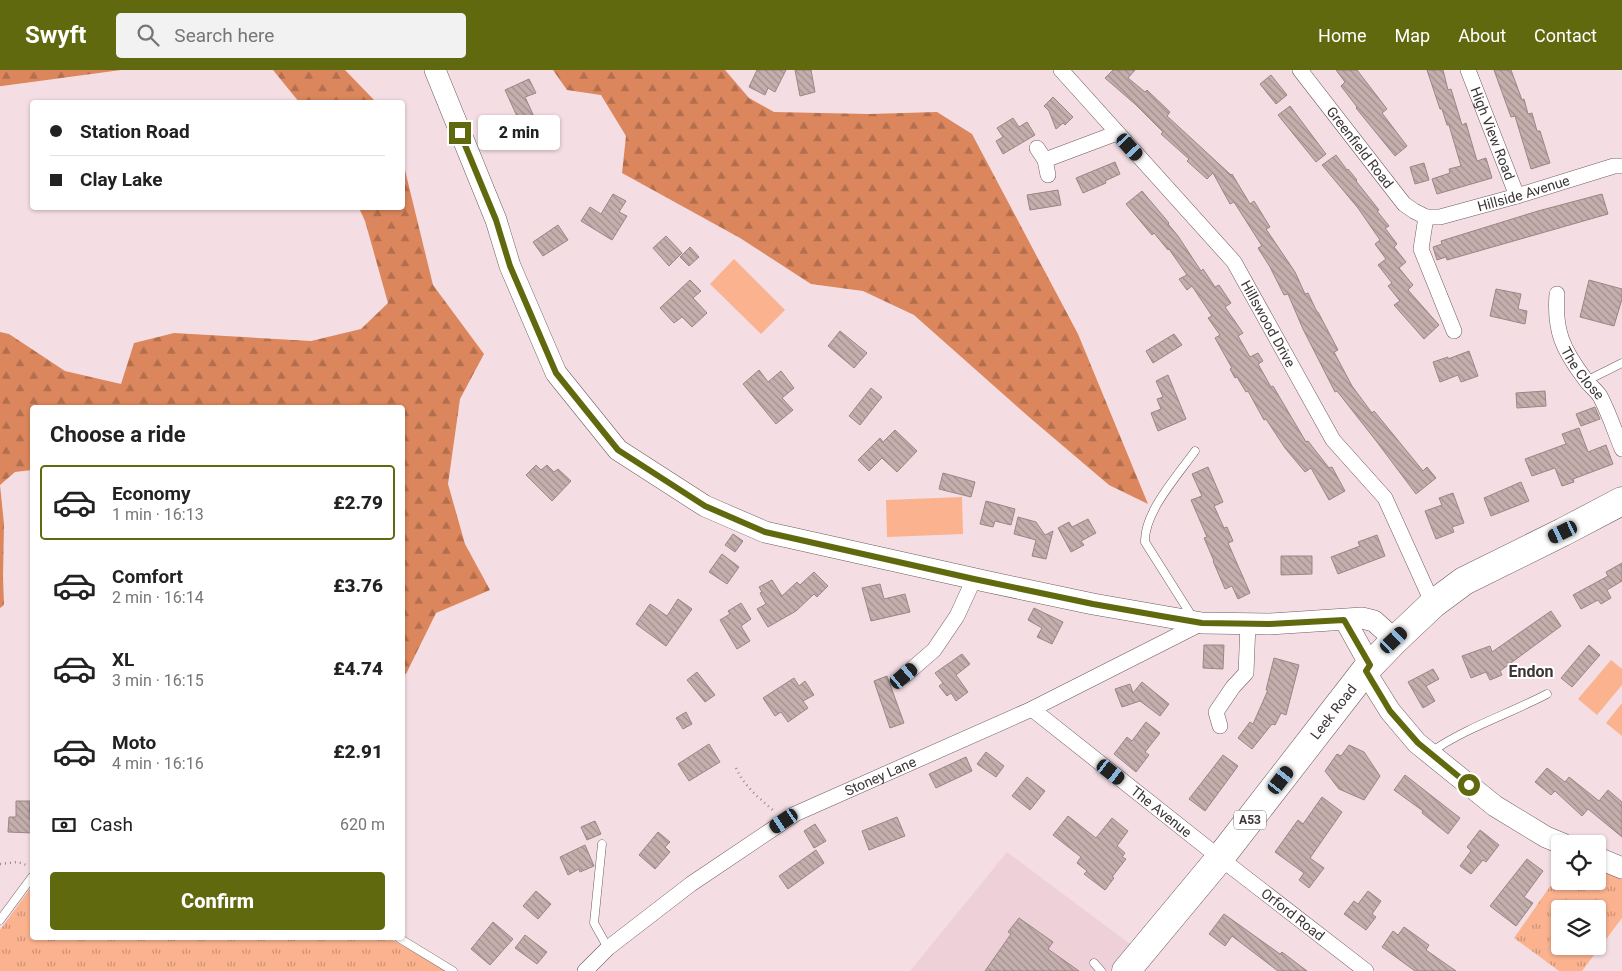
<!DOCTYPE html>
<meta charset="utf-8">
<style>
:root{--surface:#fff;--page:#f2f2f2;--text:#222;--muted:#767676;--line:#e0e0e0;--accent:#60690e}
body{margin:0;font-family:Roboto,sans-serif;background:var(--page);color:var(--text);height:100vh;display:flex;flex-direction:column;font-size:19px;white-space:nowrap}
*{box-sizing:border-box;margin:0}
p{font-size:16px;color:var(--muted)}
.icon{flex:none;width:28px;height:28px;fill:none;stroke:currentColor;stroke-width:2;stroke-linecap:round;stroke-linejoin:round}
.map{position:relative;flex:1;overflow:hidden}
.drawer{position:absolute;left:30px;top:335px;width:375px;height:535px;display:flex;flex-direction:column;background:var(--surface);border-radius:5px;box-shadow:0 1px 4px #0004}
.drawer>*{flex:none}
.hud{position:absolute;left:30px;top:30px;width:375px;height:110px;border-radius:5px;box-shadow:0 1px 4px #0004;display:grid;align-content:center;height:110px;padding:0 20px;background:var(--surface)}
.tools{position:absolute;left:1551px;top:765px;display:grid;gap:10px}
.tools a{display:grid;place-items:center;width:55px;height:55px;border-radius:5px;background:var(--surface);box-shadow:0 1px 4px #0004;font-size:25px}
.end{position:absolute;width:22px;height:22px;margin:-11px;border:6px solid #60690e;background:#fff;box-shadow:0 0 0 2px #fff}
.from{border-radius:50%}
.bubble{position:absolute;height:35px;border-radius:5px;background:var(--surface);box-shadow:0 1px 4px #0004;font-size:16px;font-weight:800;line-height:35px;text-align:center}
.car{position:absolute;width:15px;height:30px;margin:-15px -8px;border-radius:6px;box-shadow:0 0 4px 1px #0007;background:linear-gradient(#222 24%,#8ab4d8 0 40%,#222 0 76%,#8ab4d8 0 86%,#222 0)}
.hud b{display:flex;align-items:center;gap:18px;height:48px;font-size:19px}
.hud b+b{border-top:1px solid var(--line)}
.hud i{width:12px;height:12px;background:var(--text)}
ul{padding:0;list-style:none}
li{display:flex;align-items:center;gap:15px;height:75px;margin:0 10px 8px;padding:0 10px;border:2px solid transparent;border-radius:5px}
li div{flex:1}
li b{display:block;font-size:19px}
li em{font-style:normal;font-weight:800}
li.on{border-color:var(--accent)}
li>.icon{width:45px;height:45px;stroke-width:1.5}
h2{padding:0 20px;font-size:22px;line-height:60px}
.pay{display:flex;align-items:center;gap:12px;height:55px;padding:0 20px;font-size:19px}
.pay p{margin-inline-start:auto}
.button{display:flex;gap:10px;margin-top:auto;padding:10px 20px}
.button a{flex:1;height:58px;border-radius:5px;background:var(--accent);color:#fff;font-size:20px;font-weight:800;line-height:58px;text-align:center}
header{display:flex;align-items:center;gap:30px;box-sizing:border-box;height:70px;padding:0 25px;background:var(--accent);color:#fff}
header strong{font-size:24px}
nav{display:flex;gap:28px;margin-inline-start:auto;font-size:18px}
.search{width:350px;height:45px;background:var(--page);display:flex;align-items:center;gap:12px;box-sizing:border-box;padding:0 18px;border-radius:5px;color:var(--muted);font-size:19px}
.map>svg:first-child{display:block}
.built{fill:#eed0d8}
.grass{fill:url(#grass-tufts);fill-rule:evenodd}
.forest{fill:url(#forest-firs)}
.garden{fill:#fab28f}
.building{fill:url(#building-back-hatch);stroke:#9a8684}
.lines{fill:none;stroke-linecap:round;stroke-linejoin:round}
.lane-casing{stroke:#6d5b60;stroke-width:9}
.street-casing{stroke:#6d5b60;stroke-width:16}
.secondary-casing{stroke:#6d5b60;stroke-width:22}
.highway-casing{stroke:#6d5b60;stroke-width:29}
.path{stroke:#97888c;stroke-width:2.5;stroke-dasharray:1 4;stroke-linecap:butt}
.lane{stroke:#fff;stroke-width:8}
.street{stroke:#fff;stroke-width:15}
.secondary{stroke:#fff;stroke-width:21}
.highway{stroke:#fff;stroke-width:28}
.route{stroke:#60690e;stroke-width:6}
.labels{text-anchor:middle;stroke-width:4;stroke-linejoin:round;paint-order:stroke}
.shield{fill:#fff;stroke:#767172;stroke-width:1}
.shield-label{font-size:12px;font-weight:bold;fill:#3c3436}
.street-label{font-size:14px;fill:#3c3436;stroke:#fff}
.quarter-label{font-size:16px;font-weight:bold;fill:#3c3436;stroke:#fff}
</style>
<header>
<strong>Swyft</strong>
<div class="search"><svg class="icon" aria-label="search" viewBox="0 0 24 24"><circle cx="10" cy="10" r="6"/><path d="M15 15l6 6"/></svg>Search here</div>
<nav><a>Home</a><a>Map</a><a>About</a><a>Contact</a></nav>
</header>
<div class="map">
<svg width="1622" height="901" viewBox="0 0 1622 901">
<defs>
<pattern id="grass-tufts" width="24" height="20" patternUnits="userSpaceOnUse" patternTransform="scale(1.25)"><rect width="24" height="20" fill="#fab28f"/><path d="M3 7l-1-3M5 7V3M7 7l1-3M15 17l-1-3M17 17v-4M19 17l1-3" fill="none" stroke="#cc9276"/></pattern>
<pattern id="forest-firs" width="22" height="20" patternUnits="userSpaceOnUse" patternTransform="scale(1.25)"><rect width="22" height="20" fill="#db865c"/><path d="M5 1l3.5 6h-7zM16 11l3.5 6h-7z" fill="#b36e4d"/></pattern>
<pattern id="building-back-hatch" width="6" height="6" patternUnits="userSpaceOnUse" patternTransform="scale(1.25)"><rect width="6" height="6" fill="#c4afad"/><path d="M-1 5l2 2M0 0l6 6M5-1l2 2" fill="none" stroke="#a08f8e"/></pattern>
</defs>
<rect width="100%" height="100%" fill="#f4dee3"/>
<path class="built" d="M1007 782 1130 874 1109 901H910Z"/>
<path class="grass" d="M1598 799 1622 809V848L1582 901H1559L1514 868 1560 802V811H1598ZM1560 839H1598V876H1560Z
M32 816V868H389L448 901H0V860Z"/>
<path class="forest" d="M0 0H121L2 16H0Z
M273 0H345L376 32H299Z
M553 0H725L749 28 774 42 869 44 937 42 972 64 1078 264 1148 434 1109 415 1029 347 914 245 863 221 811 214 740 168 622 103 626 66 601 25 567 20Z
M403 92 433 215 484 284 460 329 448 414 465 474 490 520 436 543 406 604H403L402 338H32V400L15 402 0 415 4 454 3 507 4 535 0 538V262L9 264 65 301 121 314 134 273 174 263 311 271 361 259 388 233 365 151 359 138H402Z"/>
<path class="garden" d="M734 189 785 240 761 264 710 214Z
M962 427 963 464 887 467 886 430Z
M1611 590 1622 599V615L1597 645 1578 629Z
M1622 633V666L1606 653Z"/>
<path class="building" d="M757 0H786L775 22 768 18 765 25 749 17Z
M795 0H811L815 22 800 26Z
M1113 0H1135L1128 8 1145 22 1147 20 1170 42 1167 46 1231 105 1232 104 1250 134 1254 131 1270 157 1266 159 1295 202 1305 224 1308 223 1317 242H1318L1338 280 1334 282 1352 316 1372 343 1374 341 1423 401 1427 397 1436 408 1416 424 1377 372 1337 321 1335 322 1303 259 1288 224 1284 225 1270 197 1258 178 1262 176 1234 132 1230 134 1213 103 1207 109 1187 91 1189 89 1161 64 1163 62 1135 34 1105 8Z
M1336 0H1357L1387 39 1382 43 1407 76 1395 86 1356 38 1357 37 1341 16 1345 12Z
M1427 0H1443L1448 20 1451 19 1462 55 1466 53 1477 91 1486 88 1492 108 1437 124 1432 109 1450 103 1449 99 1461 96 1449 55H1447L1442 39H1440Z
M1494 0H1511L1522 30 1524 29 1528 44 1532 43 1537 61H1540L1550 93 1531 99 1515 46 1511 47Z
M1271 5 1287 25 1276 34 1260 14Z
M529 9 536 23 525 27 536 51 522 57 505 20Z
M1053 27 1073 47 1065 55 1063 53 1056 59 1049 41 1044 36Z
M1290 36 1326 84 1316 92 1278 45Z
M1013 48 1019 57 1027 52 1035 65 1003 84 996 71 1003 67 997 58Z
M1336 85 1347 100 1348 99 1357 110 1356 111 1379 140 1377 141 1389 156 1385 158 1397 174 1394 177 1406 192 1399 198 1413 215 1408 220 1439 255 1424 269 1394 235 1400 231 1388 216 1392 213 1378 195 1386 189 1375 174 1380 170 1358 138 1322 95Z
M1115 92 1120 104 1105 111 1106 113 1083 123 1076 108Z
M1424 93 1429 110 1415 114 1410 97Z
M1058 120 1061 135 1030 140 1027 125Z
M1142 121 1169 153 1168 154 1178 166 1201 201 1203 199 1215 217 1219 215 1231 233 1225 237 1243 263 1238 266 1250 287 1258 283 1263 291 1258 294 1271 317 1273 316 1306 372 1308 371 1329 398 1332 397 1345 421 1329 430 1311 398 1305 402 1285 378 1266 349 1264 350 1248 321 1246 322 1237 307 1235 308 1230 299 1232 298 1215 268 1220 265 1208 248 1212 246 1192 216 1187 220 1179 209 1187 205 1169 179 1168 180 1154 163 1152 165 1126 134Z
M613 124 626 131 619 142 627 146 612 170 581 151 590 137 601 144Z
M1602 124 1608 144 1447 190 1446 187 1437 190 1433 177 1442 174 1441 171 1538 141Z
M558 155 568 170 543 186 533 172Z
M666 166 682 183 669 196 653 178Z
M690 177 699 187 689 196 680 187Z
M690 210 701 221 693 228 707 243 692 257 682 247 674 253 660 238Z
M1589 210 1622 219V229L1614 256 1580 247Z
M1496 219 1521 224 1518 239 1527 241 1525 254 1490 246Z
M840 261 867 283 854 298 828 276Z
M1174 264 1182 275 1153 293 1146 281Z
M1469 281 1478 306 1461 312 1458 305 1440 312 1433 292 1448 287V289Z
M759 300 768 312 781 301 794 318 782 328 793 340 776 354 743 314Z
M1168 305 1186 349 1158 361 1151 343 1161 339 1157 329 1163 327 1156 311Z
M871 318 882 327 860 355 849 346Z
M1545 321 1546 336 1517 338 1516 323Z
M1595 337 1600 349 1581 356 1576 344Z
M1579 358 1588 382 1606 375 1613 394 1573 409 1574 412 1562 416 1555 398 1532 406 1525 389 1566 374 1562 364Z
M895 360 917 381 897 402 882 388 869 401 858 390 880 368 883 372Z
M536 395 541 400 547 395 554 402 558 399 571 411 552 431 526 405Z
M1208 397 1223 432 1214 436 1224 458 1227 457 1233 471 1228 473 1250 523 1238 529 1232 516 1225 519 1213 491H1214L1204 468 1207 467 1191 430 1202 426 1192 404Z
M943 403 975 412 971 427 939 419Z
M1521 412 1529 431 1491 446 1484 428Z
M1453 423 1464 453 1452 457 1454 462 1436 469 1425 441 1442 435 1439 428Z
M986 431 1015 439 1011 455 995 451 993 457 980 454Z
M1018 447 1036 452 1045 465 1053 461 1046 489 1032 486 1036 470 1014 464Z
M1088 449 1096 463 1081 471 1084 475 1071 482 1058 458 1069 452 1072 457Z
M733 464 743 471 735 482 725 475Z
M1377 465 1385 486 1338 504 1331 487 1360 476 1358 472Z
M722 484 739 497 727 514 709 502Z
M1281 486H1312V504L1281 505Z
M1622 493V511L1607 520 1611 528 1601 534 1598 530 1581 539 1573 525 1608 506 1606 502Z
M814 502 828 516 817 527 814 524 796 541 768 557 757 539 766 534 760 523 762 522 759 517 772 510 782 526 797 512 800 515Z
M880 514 884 529 905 524 910 542 871 551 862 518Z
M678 529 692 539 666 576 636 554 650 534 667 546Z
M741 533 751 549 741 556 750 571 737 579 720 550 730 544 728 541Z
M1034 538 1063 552 1052 574 1037 567 1042 558 1028 550Z
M1551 541 1561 556 1500 601 1502 605 1490 610 1486 602 1471 608 1462 586 1490 576 1492 582Z
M1204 575H1224L1223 599 1203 598Z
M1589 575 1600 585 1572 617 1561 608Z
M962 584 970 594 956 605 968 622 956 631 951 623 947 626 939 616 943 613 935 603Z
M1274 588 1299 595 1286 645 1281 643 1275 655 1272 654 1252 679 1238 668 1250 652 1253 654 1268 620H1266Z
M1433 599 1439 609 1426 616 1435 631 1423 638 1408 612Z
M697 602 715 625 705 632 687 610Z
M887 606 904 653 890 658 874 611Z
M794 608 799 616 805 611 814 625 803 631 808 638 788 652 781 642 775 646 763 628Z
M1142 612 1169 634 1160 646 1140 631 1122 637 1115 619 1130 614 1133 623Z
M686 642 692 654 683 659 676 648Z
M1146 652 1160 663 1145 682 1149 685 1136 702 1114 684 1127 667 1132 671Z
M709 674 720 692 689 711 678 694Z
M1349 675 1364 682 1380 706 1364 730 1339 719 1325 701 1337 684 1341 686Z
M986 682 1004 696 996 707 977 694Z
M1223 685 1238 696 1205 741 1189 729Z
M966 687 972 701 936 718 929 704Z
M1547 698 1565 712 1569 707 1599 731 1608 720 1622 732V767L1588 739 1582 746 1555 721 1551 725 1535 712Z
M1405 705 1460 748 1448 764 1422 743 1423 741 1394 720Z
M1027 707 1045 721 1030 740 1012 726Z
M1322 727 1342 742 1310 788 1324 798 1309 818 1299 810 1304 803 1275 782 1298 750 1303 754Z
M16 731H30L29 748H32V763L8 762 9 747H16Z
M1068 746 1096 768 1112 748 1128 761 1117 776 1125 783 1122 787 1126 789 1112 807 1114 808 1105 820 1084 804 1087 801 1077 793 1081 787 1053 765Z
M897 747 905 766 869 780 862 761Z
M595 751 601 764 587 770 581 757Z
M815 754 826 771 814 778 804 761Z
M1480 760 1499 775 1486 792 1483 790 1471 804 1460 796 1471 781 1467 777Z
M658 762 670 772 665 777 670 782 655 799 639 785Z
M585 775 594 796 580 802 579 799 568 805 560 787Z
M816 780 824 793 788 819 779 806Z
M1527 789 1543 801 1524 827 1533 833 1516 856 1490 836Z
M536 821 551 834 538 849 523 836Z
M1368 821 1381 831 1372 844 1376 847 1366 860 1344 844 1354 831 1358 834Z
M1224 844 1280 884 1282 882 1307 901H1278L1232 866 1225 876 1209 864Z
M1019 848 1053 872 1048 879 1079 901H985L1011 864 1008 862Z
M493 852 513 869 490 895 471 879Z
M1404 857 1429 875 1426 880 1456 901H1415L1382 877 1393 861 1398 865Z
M525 865 547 882 537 894 515 878Z"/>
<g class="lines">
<g class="lane-casing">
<path id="lane" d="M1586 311 1622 293
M1193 548 1145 472C1144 442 1178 405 1195 381
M1431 682C1467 657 1509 644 1547 624
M602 774 594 853 608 878
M0 850 32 807
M399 868 453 901
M1094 893 1101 901"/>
</g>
<g class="street-casing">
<g id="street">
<path id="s1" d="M1061 0 1234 192 1333 370 1385 428 1433 534"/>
<path id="s2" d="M1300 0 1404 134 1414 141 1426 147H1440L1517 126 1614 96H1622"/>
<path id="s3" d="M1468 0 1517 126"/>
<path d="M1037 78 1045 90 1048 105"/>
<path d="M1045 90 1117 63"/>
<path d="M1426 147 1421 179 1454 261"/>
<path id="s4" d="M1557 224C1554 261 1563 280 1585 309 1589 315 1596 320 1600 326 1609 343 1615 362 1622 379"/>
<path d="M904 606 934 580 957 546 974 509"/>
<path id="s5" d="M1032 639 1220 788 1366 901"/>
<path d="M1220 656 1216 642 1233 617 1246 603 1248 554"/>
<path id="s6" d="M585 901 608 878 691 814 795 744 1032 639 1202 553"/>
</g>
</g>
<g class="secondary-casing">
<path id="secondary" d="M435 0 496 150 510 196 556 303 618 380 705 436 765 462 989 512 1093 534 1202 553 1269 554 1362 548 1374 551 1395 570
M1345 550 1370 595
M1365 601 1390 641 1417 673 1495 736 1546 767 1563 774
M1598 788 1622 798"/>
</g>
<g class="highway-casing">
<g id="highway">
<path id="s7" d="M1126 901 1220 788 1365 601 1395 570 1433 534 1464 511 1563 462 1622 431"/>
</g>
</g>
<path class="path" d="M736 698C744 716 759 728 774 741
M0 794 18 792 29 796"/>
<use href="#lane" class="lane"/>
<use href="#street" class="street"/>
<use href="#secondary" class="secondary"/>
<use href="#highway" class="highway"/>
</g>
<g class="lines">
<path class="route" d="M460 63 496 150 510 196 556 303 618 380 705 436 765 462 974 509 1093 534 1161 546 1202 553 1269 554 1344 550 1370 595 1366 601 1390 641 1418 673 1469 715"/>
</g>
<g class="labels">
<rect class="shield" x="1234" y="740.5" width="32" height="19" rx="4"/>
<g class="shield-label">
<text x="1250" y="754">A53</text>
</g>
<g class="street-label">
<text dy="5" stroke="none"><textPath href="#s3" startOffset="68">High View Road</textPath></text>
<text dy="5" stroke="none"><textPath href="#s2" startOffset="98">Greenfield Road</textPath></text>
<text dy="5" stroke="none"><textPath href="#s2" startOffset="296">Hillside Avenue</textPath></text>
<text dy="5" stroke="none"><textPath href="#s1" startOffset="329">Hillswood Drive</textPath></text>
<text dy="5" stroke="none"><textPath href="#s4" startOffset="86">The Close</textPath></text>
<text dy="5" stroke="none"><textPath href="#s7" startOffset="332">Leek Road</textPath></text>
<text dy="5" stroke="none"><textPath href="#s6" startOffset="356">Stoney Lane</textPath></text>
<text dy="5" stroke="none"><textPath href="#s5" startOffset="165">The Avenue</textPath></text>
<text dy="5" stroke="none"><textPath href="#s5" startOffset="332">Orford Road</textPath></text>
</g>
<g class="quarter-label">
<text x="1531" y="607">Endon</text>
</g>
</g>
</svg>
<div class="tools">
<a><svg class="icon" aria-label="locate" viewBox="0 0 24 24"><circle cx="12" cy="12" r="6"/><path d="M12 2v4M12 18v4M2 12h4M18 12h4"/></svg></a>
<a><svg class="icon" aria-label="layers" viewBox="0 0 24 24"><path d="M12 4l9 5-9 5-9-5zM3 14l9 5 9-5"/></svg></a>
</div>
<i class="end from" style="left:1469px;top:715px"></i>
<i class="end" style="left:460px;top:63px"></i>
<div class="bubble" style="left:478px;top:45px;width:82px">2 min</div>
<i class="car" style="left:1130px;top:77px;rotate:138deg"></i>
<i class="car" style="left:1563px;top:462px;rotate:244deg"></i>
<i class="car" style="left:1394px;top:570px;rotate:47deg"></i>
<i class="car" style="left:904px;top:606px;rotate:50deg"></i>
<i class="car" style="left:1111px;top:702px;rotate:128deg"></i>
<i class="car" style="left:1281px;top:710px;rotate:38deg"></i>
<i class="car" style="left:784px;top:751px;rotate:236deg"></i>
<div class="hud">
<b><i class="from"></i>Station Road</b>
<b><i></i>Clay Lake</b>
</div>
<section class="drawer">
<h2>Choose a ride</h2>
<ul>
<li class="on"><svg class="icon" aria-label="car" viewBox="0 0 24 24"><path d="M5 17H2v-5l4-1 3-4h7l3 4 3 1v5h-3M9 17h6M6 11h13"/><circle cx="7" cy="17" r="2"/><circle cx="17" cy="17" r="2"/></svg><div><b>Economy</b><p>1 min · 16:13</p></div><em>£2.79</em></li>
<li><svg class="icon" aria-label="car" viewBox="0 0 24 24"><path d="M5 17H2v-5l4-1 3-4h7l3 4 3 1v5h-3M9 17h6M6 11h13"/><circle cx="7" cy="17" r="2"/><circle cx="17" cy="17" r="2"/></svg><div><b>Comfort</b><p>2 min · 16:14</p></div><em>£3.76</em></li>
<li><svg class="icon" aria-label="car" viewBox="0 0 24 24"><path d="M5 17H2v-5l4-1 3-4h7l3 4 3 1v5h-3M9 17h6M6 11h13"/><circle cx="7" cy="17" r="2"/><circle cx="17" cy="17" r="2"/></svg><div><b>XL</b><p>3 min · 16:15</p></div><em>£4.74</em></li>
<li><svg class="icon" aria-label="car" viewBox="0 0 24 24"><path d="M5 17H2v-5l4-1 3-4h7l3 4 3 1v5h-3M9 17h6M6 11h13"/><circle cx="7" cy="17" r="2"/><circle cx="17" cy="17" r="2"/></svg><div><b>Moto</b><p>4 min · 16:16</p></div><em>£2.91</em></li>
</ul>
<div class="pay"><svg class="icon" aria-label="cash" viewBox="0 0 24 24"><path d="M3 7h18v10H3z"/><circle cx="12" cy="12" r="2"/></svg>Cash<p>620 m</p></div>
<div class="button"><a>Confirm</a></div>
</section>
</div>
